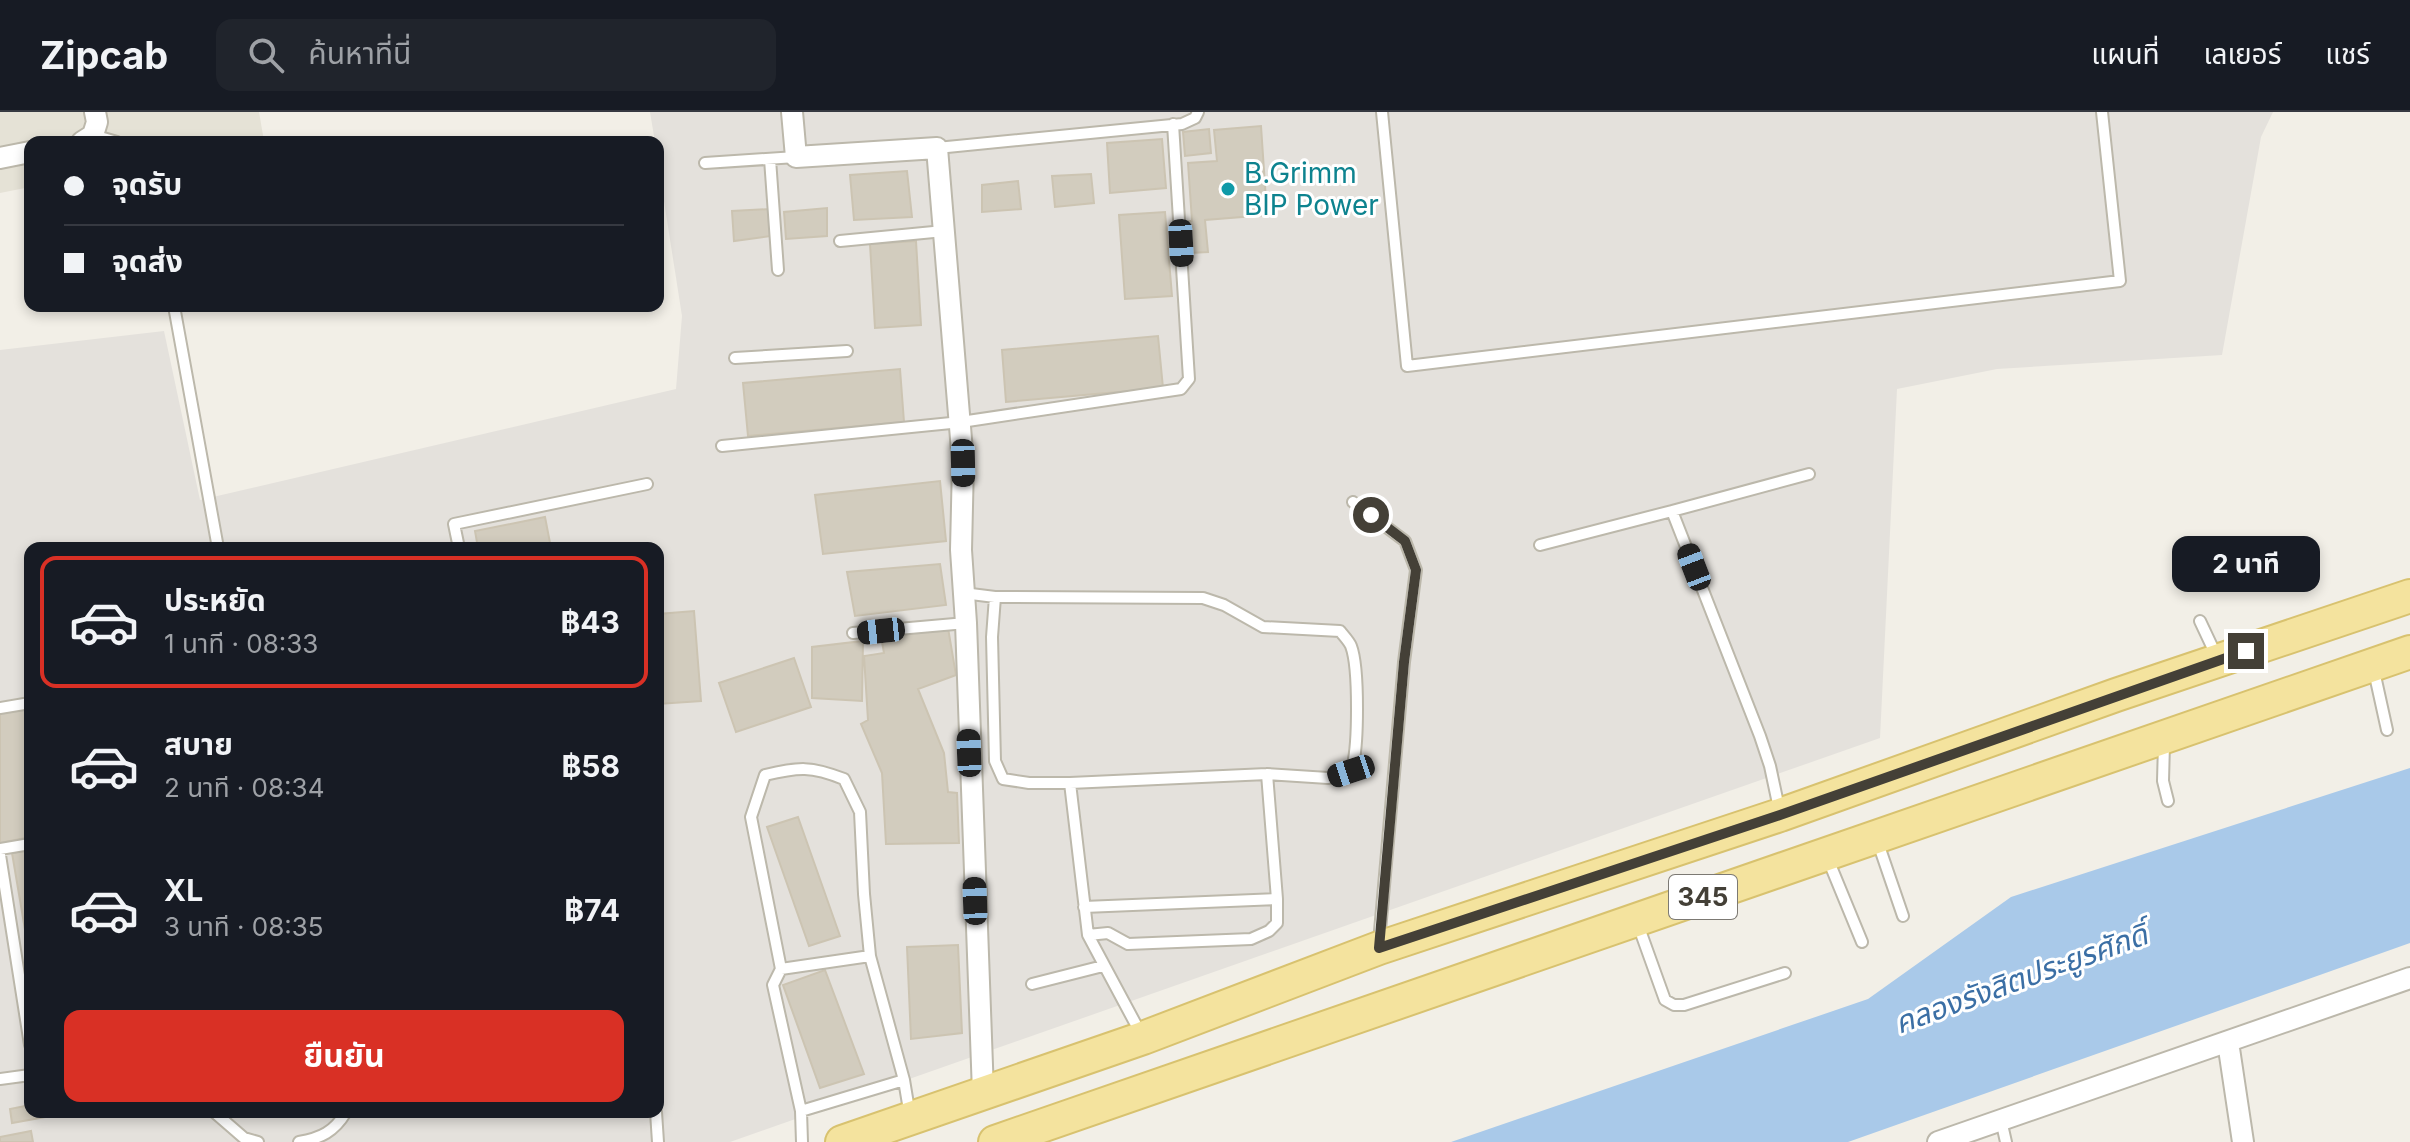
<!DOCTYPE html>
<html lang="th">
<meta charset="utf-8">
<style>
:root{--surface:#171b24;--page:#20242c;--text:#f1f3f6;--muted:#9ea1a6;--line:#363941;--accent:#d93025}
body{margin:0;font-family:Inter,"Noto Sans Thai",sans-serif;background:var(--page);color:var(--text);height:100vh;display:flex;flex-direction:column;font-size:30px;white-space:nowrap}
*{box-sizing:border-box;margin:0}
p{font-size:26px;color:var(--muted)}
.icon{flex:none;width:44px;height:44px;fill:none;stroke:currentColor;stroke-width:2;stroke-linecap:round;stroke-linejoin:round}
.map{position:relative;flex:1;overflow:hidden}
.details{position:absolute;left:24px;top:430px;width:640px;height:576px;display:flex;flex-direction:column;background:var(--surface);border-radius:16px;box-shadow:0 4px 12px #0003}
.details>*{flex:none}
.hud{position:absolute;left:24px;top:24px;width:640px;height:176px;border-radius:16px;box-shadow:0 4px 12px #0003;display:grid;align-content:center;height:176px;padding:0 40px;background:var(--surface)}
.end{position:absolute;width:36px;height:36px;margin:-18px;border:10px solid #444037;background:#fff;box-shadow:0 0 0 4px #fff}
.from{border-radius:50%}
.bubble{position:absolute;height:56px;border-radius:16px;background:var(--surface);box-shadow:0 4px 12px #0003;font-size:26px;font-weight:700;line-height:56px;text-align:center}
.car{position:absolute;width:24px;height:48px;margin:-24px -12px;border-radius:10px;box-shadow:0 0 6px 2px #0007;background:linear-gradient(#222 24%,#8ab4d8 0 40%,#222 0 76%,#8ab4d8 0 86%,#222 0)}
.hud b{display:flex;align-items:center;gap:28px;height:76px;font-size:30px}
.hud b+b{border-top:2px solid var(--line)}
.hud i{width:20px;height:20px;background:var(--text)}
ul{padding:14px 0 0;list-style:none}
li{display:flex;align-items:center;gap:24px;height:132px;margin:0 16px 12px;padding:0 24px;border:4px solid transparent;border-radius:16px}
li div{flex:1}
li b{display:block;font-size:30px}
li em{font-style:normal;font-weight:700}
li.on{border-color:var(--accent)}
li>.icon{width:72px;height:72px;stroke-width:1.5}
.button{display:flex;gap:16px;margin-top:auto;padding:16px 40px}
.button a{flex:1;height:92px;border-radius:16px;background:var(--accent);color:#fff;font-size:32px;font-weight:700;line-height:92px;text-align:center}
header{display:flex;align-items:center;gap:48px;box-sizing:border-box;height:112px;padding:0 40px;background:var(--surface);border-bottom:2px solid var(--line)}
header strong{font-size:38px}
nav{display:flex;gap:44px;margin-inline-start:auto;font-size:28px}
.search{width:560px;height:72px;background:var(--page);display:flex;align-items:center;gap:20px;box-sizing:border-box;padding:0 28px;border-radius:16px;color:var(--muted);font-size:30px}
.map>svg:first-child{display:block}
.residential{fill:#e5e2d6}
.industrial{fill:#e4e1dc;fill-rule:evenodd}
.water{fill:#a9c9e9}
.building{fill:#d2ccbe;stroke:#ccc4b2;stroke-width:2}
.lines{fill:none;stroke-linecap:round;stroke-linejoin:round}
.service-casing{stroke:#bcb8ab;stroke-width:14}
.minor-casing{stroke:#bcb8ab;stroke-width:24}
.primary-casing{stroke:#d8c26f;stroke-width:36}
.service{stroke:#fff;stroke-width:10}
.minor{stroke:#fff;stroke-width:20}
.primary{stroke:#f4e39e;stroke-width:32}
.route{stroke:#444037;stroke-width:10}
.culture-dot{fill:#0f9aa8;stroke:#fff;stroke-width:3}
.labels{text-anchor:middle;stroke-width:6;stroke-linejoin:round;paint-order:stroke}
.shield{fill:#fff;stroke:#7c7973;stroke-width:2}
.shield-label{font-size:26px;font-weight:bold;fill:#444037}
.culture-label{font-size:28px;fill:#0d838f;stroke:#fff;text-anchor:start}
.water-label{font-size:30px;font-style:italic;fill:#3b6fa5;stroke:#fff}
</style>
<header>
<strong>Zipcab</strong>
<div class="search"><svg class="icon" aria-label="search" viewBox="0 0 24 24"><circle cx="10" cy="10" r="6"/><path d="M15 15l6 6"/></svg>ค้นหาที่นี่</div>
<nav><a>แผนที่</a><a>เลเยอร์</a><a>แชร์</a></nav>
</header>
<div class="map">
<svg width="2410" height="1030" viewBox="0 0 2410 1030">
<rect width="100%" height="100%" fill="#f2efe7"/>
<path class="residential" d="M0 0H259L264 29 30 30V75L0 81Z"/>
<path class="industrial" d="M650 0H2273L2261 25 2222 243 1997 257 1897 277 1880 626 730 1030H0V238L164 219 200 388 676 277 682 204 658 51V30H655ZM30 436H658V1000H30Z"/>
<path class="water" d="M2410 656V831L1848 1030H1451L1868 887 2011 785Z"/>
<path class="building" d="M1261 14 1267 103 1205 108 1208 140 1190 141 1188 109H1192L1188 51 1217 49 1214 18Z
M1209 17 1211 41 1185 44 1183 20Z
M1162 27 1166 76 1110 81 1107 31Z
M907 59 912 105 854 108 850 63Z
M1091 62 1094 91 1055 95 1052 64Z
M1018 69 1021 97 982 100V73Z
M827 96V124L786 127 784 100Z
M770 97 771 124 734 129 732 99Z
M1165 100 1172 184 1125 187 1119 103Z
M916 129 921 213 875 216 870 132Z
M1158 224 1163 276 1006 290 1002 238Z
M900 257 904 310 748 324 743 271Z
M940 369 946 429 823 442 815 383Z
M545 405 551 436H478L475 419Z
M940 452 946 493 855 504 847 460Z
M694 499 701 589 658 592V502Z
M948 516 956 563 918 577 944 641 948 680 957 681 959 731 886 732 882 661 861 612 868 608 864 544 884 541 881 524Z
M863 529 862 589 812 586V535Z
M794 546 811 595 736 620 719 571Z
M30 596V725L0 731V601Z
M798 705 840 824 809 834 767 715Z
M30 738V847L12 741Z
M958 833 962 921 911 927 907 835Z
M825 858 864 962 820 976 783 873Z
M30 993V1000H73L12 1011 10 997Z
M31 1019 33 1030H0V1025Z"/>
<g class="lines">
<g class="service-casing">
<path id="service" d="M1382 0 1407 254 2120 169 2102 0
M93 23 117 30
M937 36 1182 12 1195 6 1198 0
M770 47 778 158
M705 51 796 45
M840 129 944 119
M174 194 218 436
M735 246 847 239
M722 334 961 310 1181 277 1189 267 1173 12
M1353 390 1405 429 1416 458 1404 550 1379 830
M1672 399 1809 362
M1540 433 1672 399 1760 624 1770 654 1780 701
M459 436 454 412 647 372
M963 481 995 485 1203 486 1224 493 1263 515 1340 519C1343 523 1349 529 1351 534 1359 555 1359 638 1351 659L1328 666 1267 662 1070 671H1029L1003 667 995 649 992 525 995 485
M2200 509 2216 543
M853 521 966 511
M2374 559 2387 618
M0 596 30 591
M2164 632 2163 669 2168 689
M1070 671 1088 823 1141 922
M1877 728 1903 804
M0 737 30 732
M0 743 30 933
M1827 745 1862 830
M1084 795 1277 787 1267 662
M1637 810 1665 888 1674 893H1684L1785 861
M1088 823 1108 821 1128 832 1251 827 1269 819 1277 811V787
M781 857 751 705 765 663C799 655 811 654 844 667L860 700 864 782 870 844
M1032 872 1103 854
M0 967 30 963
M801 999 904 968
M214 1000 244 1026 258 1030
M656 1000 658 1030
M2001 1008 2006 1030
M299 1030C321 1026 334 1020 346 1000
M802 1030 801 999 773 873 781 857 870 844 904 968 910 1004"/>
</g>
<g class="minor-casing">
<path id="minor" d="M792 0 796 45 937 36 963 351 961 438 966 511 983 981
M82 30 93 23 97 10 95 0
M0 46 30 40
M2228 930 2243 1030
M1938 1030 2410 866"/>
</g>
<g class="primary-casing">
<path id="primary" d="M842 1030 1143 926 1379 836 1780 703 2116 583 2410 484
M995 1030 2410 540"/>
</g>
<use href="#service" class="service"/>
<use href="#minor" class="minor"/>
<use href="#primary" class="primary"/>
</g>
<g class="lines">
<path class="route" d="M1371 403 1405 429 1416 458 1404 550 1379 836 1780 703 2246 539"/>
</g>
<circle class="culture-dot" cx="1228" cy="77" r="8"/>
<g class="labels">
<rect class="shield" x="1669" y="763" width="68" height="44" rx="6"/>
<g class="shield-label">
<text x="1703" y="794">345</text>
</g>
<g class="culture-label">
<text x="1244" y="71">B.Grimm<tspan x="1244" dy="32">BIP Power</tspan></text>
</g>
<g class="water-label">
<text transform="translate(2021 867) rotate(-20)" y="10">คลองรังสิตประยูรศักดิ์</text>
</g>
</g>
</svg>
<i class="end from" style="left:1371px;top:403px"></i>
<i class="end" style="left:2246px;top:539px"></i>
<div class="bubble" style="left:2172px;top:424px;width:148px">2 นาที</div>
<i class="car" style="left:1181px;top:131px;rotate:177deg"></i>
<i class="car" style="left:963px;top:351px;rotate:179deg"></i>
<i class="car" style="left:1694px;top:455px;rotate:339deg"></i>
<i class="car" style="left:881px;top:519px;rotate:264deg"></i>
<i class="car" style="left:969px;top:641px;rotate:358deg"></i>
<i class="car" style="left:1351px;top:659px;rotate:252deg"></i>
<i class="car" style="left:975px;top:789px;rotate:358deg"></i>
<div class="hud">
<b><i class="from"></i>จุดรับ</b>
<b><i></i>จุดส่ง</b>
</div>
<section class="details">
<ul>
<li class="on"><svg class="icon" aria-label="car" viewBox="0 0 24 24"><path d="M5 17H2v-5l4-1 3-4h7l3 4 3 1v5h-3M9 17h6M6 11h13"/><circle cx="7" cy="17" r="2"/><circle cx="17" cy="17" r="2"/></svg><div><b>ประหยัด</b><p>1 นาที · 08:33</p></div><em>฿43</em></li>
<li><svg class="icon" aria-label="car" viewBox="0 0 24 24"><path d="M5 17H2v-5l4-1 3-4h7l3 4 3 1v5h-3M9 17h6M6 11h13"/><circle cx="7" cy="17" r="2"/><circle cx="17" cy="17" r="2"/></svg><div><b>สบาย</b><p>2 นาที · 08:34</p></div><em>฿58</em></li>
<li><svg class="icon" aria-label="car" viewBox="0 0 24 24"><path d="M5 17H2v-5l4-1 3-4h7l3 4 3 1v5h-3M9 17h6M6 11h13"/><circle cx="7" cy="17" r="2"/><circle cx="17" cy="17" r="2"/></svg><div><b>XL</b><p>3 นาที · 08:35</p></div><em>฿74</em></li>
</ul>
<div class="button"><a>ยืนยัน</a></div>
</section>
</div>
